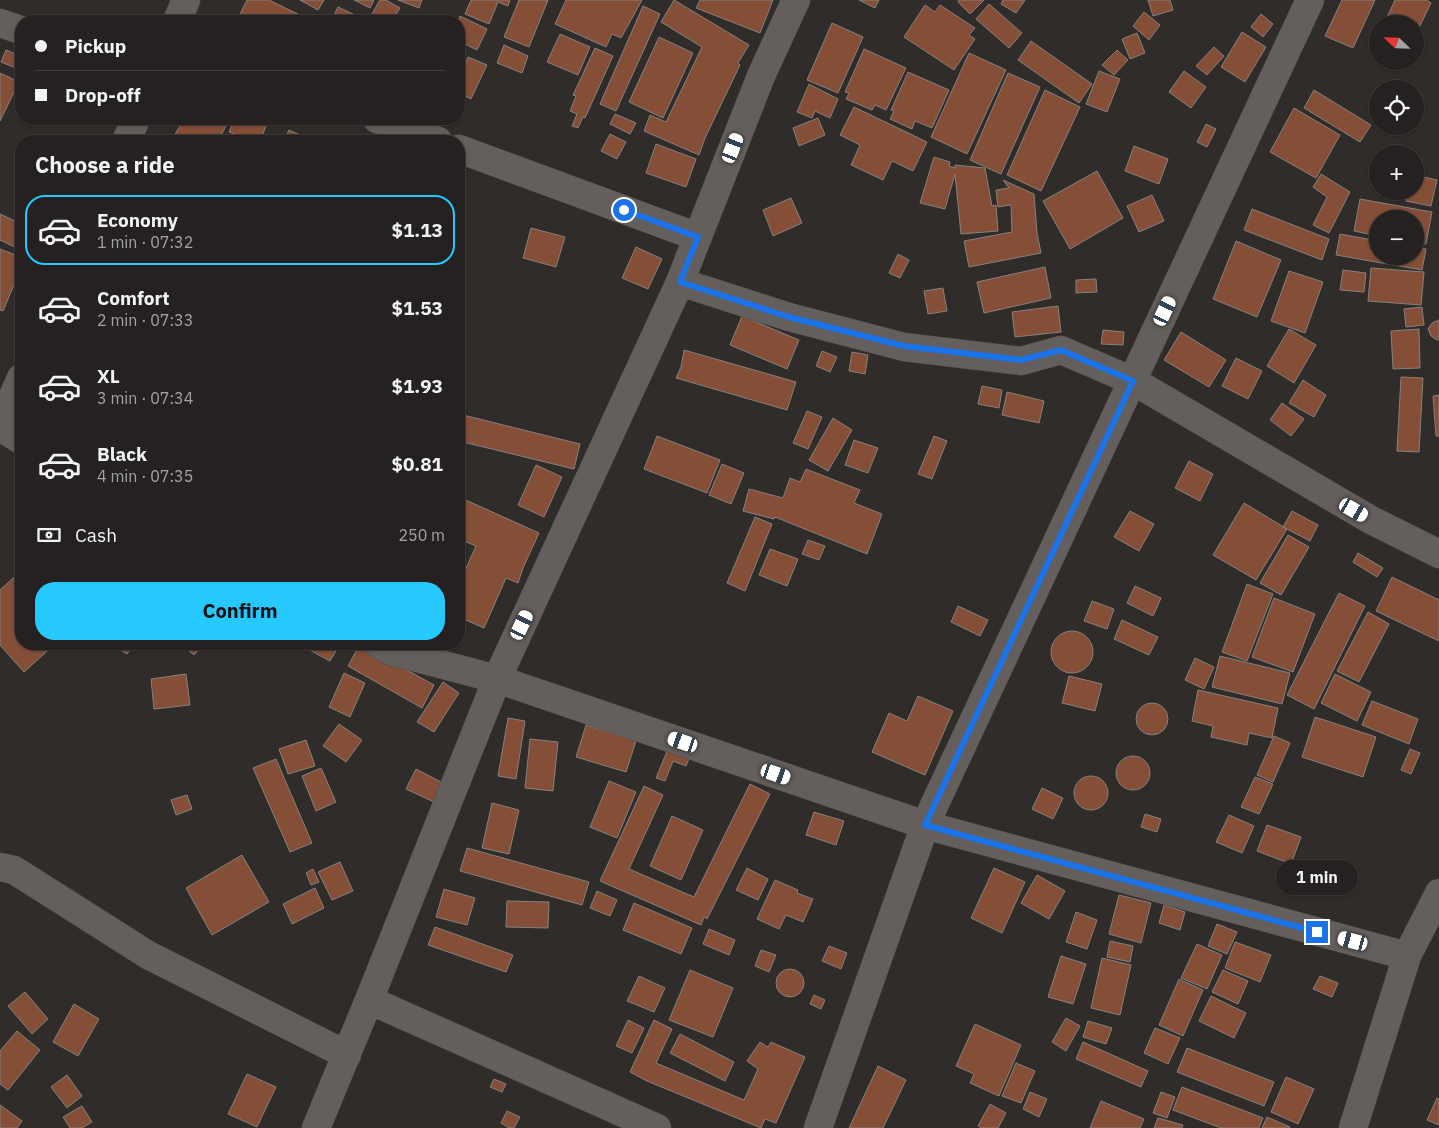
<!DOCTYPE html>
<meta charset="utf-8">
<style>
:root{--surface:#242120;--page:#302e2d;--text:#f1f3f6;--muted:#a3a3a5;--line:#413e3e;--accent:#25c9fe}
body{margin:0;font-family:"IBM Plex Sans",sans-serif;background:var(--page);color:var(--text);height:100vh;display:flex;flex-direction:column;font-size:19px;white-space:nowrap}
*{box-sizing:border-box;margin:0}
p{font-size:16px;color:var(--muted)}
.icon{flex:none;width:28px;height:28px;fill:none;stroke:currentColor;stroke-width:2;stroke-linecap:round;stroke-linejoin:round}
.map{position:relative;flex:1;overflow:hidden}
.sheet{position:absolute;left:15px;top:135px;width:450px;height:515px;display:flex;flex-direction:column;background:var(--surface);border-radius:20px;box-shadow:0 1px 4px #0004,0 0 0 1px var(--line)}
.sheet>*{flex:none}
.top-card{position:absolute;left:15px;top:15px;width:450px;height:110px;border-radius:20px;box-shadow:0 1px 4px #0004,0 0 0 1px var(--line);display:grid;align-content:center;height:110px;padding:0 20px;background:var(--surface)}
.needle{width:32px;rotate:293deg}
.tools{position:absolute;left:1369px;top:15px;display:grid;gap:10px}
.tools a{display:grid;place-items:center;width:55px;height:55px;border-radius:50%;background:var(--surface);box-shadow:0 1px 4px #0004,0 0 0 1px var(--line);font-size:25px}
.end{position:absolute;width:22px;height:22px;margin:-11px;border:6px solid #1a73e8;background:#fff;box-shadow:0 0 0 2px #fff}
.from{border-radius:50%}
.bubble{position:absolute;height:35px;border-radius:18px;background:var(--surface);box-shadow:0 1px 4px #0004,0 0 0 1px var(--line);font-size:16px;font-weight:700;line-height:35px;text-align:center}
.car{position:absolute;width:15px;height:30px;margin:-15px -8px;border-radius:6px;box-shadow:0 0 4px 1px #0007;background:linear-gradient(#fff 24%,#345 0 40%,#fff 0 76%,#345 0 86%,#fff 0)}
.top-card b{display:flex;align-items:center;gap:18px;height:48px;font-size:19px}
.top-card b+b{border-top:1px solid var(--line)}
.top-card i{width:12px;height:12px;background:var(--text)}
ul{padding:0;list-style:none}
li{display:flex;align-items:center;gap:15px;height:70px;margin:0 10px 8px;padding:0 10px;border:2px solid transparent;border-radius:20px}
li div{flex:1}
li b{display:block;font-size:19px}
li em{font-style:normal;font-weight:700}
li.selected{border-color:var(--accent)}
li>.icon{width:45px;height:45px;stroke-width:1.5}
h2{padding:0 20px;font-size:22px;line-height:60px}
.pay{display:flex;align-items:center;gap:12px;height:55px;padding:0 20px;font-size:19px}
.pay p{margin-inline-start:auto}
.cta{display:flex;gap:10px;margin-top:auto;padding:10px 20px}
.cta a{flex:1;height:58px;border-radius:20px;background:var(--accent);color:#111;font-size:20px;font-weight:700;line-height:58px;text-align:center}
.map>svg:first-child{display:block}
.building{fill:#854e37;stroke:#85817f}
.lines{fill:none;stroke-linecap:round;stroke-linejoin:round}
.minor-casing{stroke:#4d4a49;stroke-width:29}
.minor{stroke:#645f5d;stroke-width:28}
.route{stroke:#1a73e8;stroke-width:6}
</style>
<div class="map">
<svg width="1439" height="1128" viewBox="0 0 1439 1128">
<rect width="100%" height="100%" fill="#302c2a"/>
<path class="building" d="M247 0H269L312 21H250L239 16Z
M300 0H324L318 10Z
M354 0H374L370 8Z
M380 0H386L400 8 392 21H368Z
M398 0H422L419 8Z
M471 0H510L508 6 498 2 489 24 465 14Z
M519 0H548L529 47 504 37Z
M566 0H642L621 38 612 34 606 47 555 24Z
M674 0 749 45 738 63 740 65 705 138 699 155 644 131 650 115 666 122 702 47 661 22Z
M700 0H773L760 33 696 8Z
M859 0H879L875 8Z
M959 0H984L970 14 958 2Z
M1003 0H1025L1016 13 1001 4Z
M1148 0H1170L1173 10 1153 16Z
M1342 0H1375L1353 48 1325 36Z
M1395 0H1426L1431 3 1415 36V24H1384Z
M989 4 1022 33 1009 48 976 19Z
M925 5 935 12 940 5 975 28 969 35 975 39 954 70 904 37Z
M643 6 660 14 616 111 600 104Z
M338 7 353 14 349 21H331Z
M1144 12 1160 25 1149 40 1133 26Z
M1261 14 1273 24 1263 37 1251 27Z
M460 16 487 29 477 50 459 41 458 21Z
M832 23 863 37 838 93 807 80Z
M1242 32 1266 47 1245 82 1221 67Z
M1137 33 1145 53 1130 59 1122 39Z
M560 34 590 47 578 75 547 62Z
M1378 36V56L1370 52Z
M659 37 693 53 663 118 629 102Z
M1031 41 1092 84 1079 103 1018 60Z
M504 45 528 56 522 73 497 63Z
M1214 47 1224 56 1207 75 1196 66Z
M595 48 613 56 585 118 583 117 578 128 572 126 577 114 570 111 576 96 573 95Z
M864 49 906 68 886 110 875 105 872 110 846 99 849 93 845 92Z
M6 50 21 56V70L1 62Z
M1117 50 1128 60 1114 75 1102 65Z
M969 53 1006 70 967 154 931 137Z
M468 57 487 65 471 99 459 93V79Z
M1099 71 1120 79 1107 112 1086 104Z
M1184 71 1206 87 1191 108 1169 92Z
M908 72 949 90 932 128 915 121 912 129 890 119 894 111 891 110Z
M0 73 19 82 0 121Z
M1008 73 1040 87 1001 174 970 160Z
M809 84 838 99 830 118 815 111 812 118 797 112Z
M1045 90 1080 107 1041 191 1007 175Z
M1314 90 1371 125 1360 142 1304 108Z
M854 107 927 142 913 171 892 161 883 180 851 165 860 145 840 135Z
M1294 108 1340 135 1316 178 1270 152Z
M615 114 636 123 630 134 610 124Z
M818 118 825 135 799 146 793 128Z
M184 119H269L260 141H251L229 132 232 125 227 124 218 141H171Z
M1206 124 1216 129 1207 147 1197 142Z
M289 130 313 141H284Z
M610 134 626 142 617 159 601 151Z
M656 144 696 159 686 187 646 173Z
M1134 146 1168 159 1159 184 1125 171Z
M934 157 950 162 949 166 955 168V165L985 168 992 206 996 205 998 231 961 234 955 174 945 209 920 203Z
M1097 171 1123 218 1070 249 1043 201Z
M1321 174 1350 192 1329 233 1313 225 1327 197 1313 187Z
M1415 175 1437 180 1431 206 1406 201 1408 191H1415Z
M1003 180 1034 194 1037 233 1041 253 969 267 964 241 1012 232 1011 205 998 207 996 190 1009 188Z
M1152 195 1164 221 1139 232 1127 206Z
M791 198 802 223 773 236 763 210Z
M1360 199 1432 212 1426 244 1415 242V219H1378V236L1354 231Z
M21 206V250L0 240V214L15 221Z
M1252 209 1329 239 1322 260 1244 230Z
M531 228 565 237 556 267 523 258Z
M1340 234 1378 241V256H1415V247L1426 249 1422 270 1336 255Z
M1236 241 1281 260 1257 317 1213 299Z
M636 247 662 259 648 289 622 278Z
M0 249 21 257V268L3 311 0 310Z
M898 254 909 260 900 278 889 273Z
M1045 267 1051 298 984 313 977 282Z
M1371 268 1424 272 1421 305 1368 301Z
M1343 270 1366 273 1364 292 1340 290Z
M1289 271 1323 282 1305 333 1271 321Z
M1096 279 1097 292 1076 293V280Z
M943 288 947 311 928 314 924 291Z
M1058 306 1061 332 1015 337 1012 312Z
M1422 307 1424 325 1406 327 1404 309Z
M742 316 799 340 787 369 730 345Z
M1439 320V339L1437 340 1431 336 1428 329 1432 323Z
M1289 329 1316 345 1294 383 1267 366Z
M1419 329 1420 368 1393 369 1391 331Z
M1103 330 1124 332 1123 345 1101 344Z
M1181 332 1226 360 1209 387 1164 360Z
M684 350 796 382 787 410 676 378 681 367Z
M822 351 837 357 830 372 816 366Z
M852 352 868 355 865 374 849 371Z
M1236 358 1262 371 1248 399 1222 386Z
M1401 377 1423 378 1419 452 1397 451Z
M1303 380 1326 395 1314 417 1289 403Z
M982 386 1002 390 999 408 978 404Z
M1007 392 1044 401 1039 423 1002 415Z
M1439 395V436H1436L1433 396Z
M1282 403 1304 419 1291 436 1270 420Z
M807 411 822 417 808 449 793 443Z
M459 414 580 444 574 469 459 441Z
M833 418 852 430 828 471 809 460Z
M657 436 720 460 707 493 644 469Z
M934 436 947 441 932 479 918 474Z
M854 440 878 448 868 473 845 465Z
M1189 461 1213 474 1200 501 1175 488Z
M722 464 744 473 731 504 709 495Z
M536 465 562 477 544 517 518 505Z
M806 469 860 490 854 503 882 514 867 554 775 517 774 519 743 511 749 489 783 498 790 478 800 482Z
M459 497 539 533 523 568 518 583 506 578 484 628 459 617V584L476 546 459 539Z
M1244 503 1287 529 1256 580 1213 555Z
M1130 511 1154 524 1139 551 1114 537Z
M1292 511 1318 525 1310 541 1283 527Z
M755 517 772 524 745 591 727 583Z
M1288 535 1309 547 1281 595 1260 583Z
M808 540 825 546 819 560 802 554Z
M770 549 798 559 787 586 759 575Z
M1358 553 1383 568 1377 577 1353 562Z
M21 571V644H55L24 672 0 645V590Z
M1392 577 1439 600V641L1376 611Z
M1247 584 1273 594 1247 661 1222 652Z
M1135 586 1161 598 1153 616 1127 603Z
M1339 593 1365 606 1314 709 1287 695Z
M1274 598 1315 614 1293 672 1252 657Z
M1092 601 1114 609 1107 629 1084 621Z
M958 606 988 620 980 636 951 622Z
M1368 612 1389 624 1359 682 1337 671Z
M1122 620 1158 637 1149 655 1114 639Z
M1051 652a21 21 0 1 1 42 0a21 21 0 1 1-42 0Z
M111 644H134L127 654Z
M181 644H204L194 655Z
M308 644H340L330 661 306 648Z
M360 644 434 685 422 708 348 666Z
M1220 656 1290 673 1282 704 1212 687Z
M1195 658 1214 667 1204 689 1185 680Z
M344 673 365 683 350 717 329 707Z
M186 674 190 705 154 709 151 679Z
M1335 674 1371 692 1357 721 1321 703Z
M1069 676 1102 684 1095 711 1062 703Z
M443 682 459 693 434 732 417 722Z
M1198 690 1278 708 1272 738 1249 733 1247 745 1211 737 1213 726 1192 721Z
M918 696 953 711 925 775 872 752 889 713 907 721Z
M1372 701 1418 719 1409 744 1362 725Z
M1136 719a16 16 0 1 1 32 0a16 16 0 1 1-32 0Z
M1315 717 1376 737 1363 777 1302 757Z
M508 718 525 721 516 779 498 776Z
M339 724 362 740 346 762 323 746Z
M586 725 636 741 626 772 576 757Z
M1274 736 1290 743 1273 782 1257 775Z
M530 739 558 742 553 791 525 788Z
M306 740 315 766 288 774 279 749Z
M668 749 690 756 686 766 673 761 665 781 656 778Z
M1410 749 1420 753 1411 774 1401 770Z
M1116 773a17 17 0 1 1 34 0a17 17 0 1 1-34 0Z
M276 759 312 843 290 852 253 768Z
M321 768 336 802 316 811 302 776Z
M416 769 443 783 434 802 406 789Z
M1074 793a17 17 0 1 1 34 0a17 17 0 1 1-34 0Z
M1255 777 1273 784 1259 814 1241 807Z
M609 781 636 792 617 838 590 827Z
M750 784 770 794 707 919 704 917 701 925 600 881 644 786 663 795 629 869 694 897Z
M1042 788 1063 798 1053 819 1032 809Z
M187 795 192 809 176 815 171 800Z
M492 803 519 810 509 854 482 848Z
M814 812 844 821 836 845 806 835Z
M1145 814 1161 819 1157 832 1141 827Z
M1229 815 1254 826 1242 853 1216 842Z
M672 816 703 830 681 880 650 866Z
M1267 825 1301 837 1291 864 1257 851Z
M467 848 589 882 582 905 460 871Z
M242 855 269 902 212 935 186 888Z
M340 862 353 891 332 900 318 872Z
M747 868 768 879 758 900 736 890Z
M994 868 1025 882 1002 933 971 918Z
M313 869 319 882 311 885 306 873Z
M1037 875 1065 891 1049 919 1021 903Z
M775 880 798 890 797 893 813 899 803 922 786 915 779 929 757 919Z
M315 888 324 908 292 924 283 904Z
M444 889 475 898 467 925 436 917Z
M597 891 617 900 610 916 590 908Z
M1119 895 1151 903 1141 943 1109 934Z
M507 901 549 902 548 928 506 927Z
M634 903 692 928 681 954 623 930Z
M1164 905 1185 912 1180 930 1159 923Z
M1076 912 1097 920 1087 949 1066 942Z
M1217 924 1237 932 1227 954 1208 946Z
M435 927 513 955 506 972 428 945Z
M709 929 735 940 729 955 703 944Z
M1110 941 1133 946 1130 962 1107 957Z
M1235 942 1271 955 1260 982 1225 968Z
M1197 944 1222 955 1207 989 1181 978Z
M829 946 847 953 841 969 822 961Z
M761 950 776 955 769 972 755 966Z
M1061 956 1086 964 1073 1004 1048 997Z
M1102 958 1131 965 1120 1015 1091 1008Z
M776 983a14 14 0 1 1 28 0a14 14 0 1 1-28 0Z
M690 970 733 988 713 1037 669 1020Z
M1223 970 1248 981 1238 1004 1212 992Z
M639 976 665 988 654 1012 627 1001Z
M1320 976 1338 983 1332 997 1313 989Z
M1179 979 1203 990 1183 1036 1159 1025Z
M25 992 48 1019 32 1034 8 1006Z
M814 995 825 1000 821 1009 810 1004Z
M1211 996 1246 1013 1234 1038 1199 1021Z
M74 1004 99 1019 78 1056 53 1042Z
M1066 1018 1080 1026 1066 1051 1052 1042Z
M628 1020 644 1028 632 1053 616 1046Z
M654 1020 672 1029 656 1063 744 1100 758 1069 747 1061 760 1042 768 1047 771 1042 805 1057 776 1123 765 1119 761 1128 647 1081 630 1072Z
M1088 1021 1112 1028 1106 1044 1083 1037Z
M975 1024 1021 1045 999 1096 970 1083 974 1074 956 1066Z
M1155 1028 1180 1038 1168 1064 1144 1053Z
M17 1031 40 1050 8 1090 0 1084V1051Z
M680 1034 734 1062 725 1081 670 1053Z
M1083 1042 1148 1071 1141 1087 1076 1059Z
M1187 1048 1274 1082 1264 1106 1177 1072Z
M1016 1063 1035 1071 1021 1103 1002 1096Z
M878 1066 906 1080 883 1128H849Z
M247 1074 276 1087 257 1127 228 1114Z
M67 1075 82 1096 67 1108 51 1087Z
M1286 1077 1314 1089 1298 1124 1271 1112Z
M494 1079 506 1084 502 1092 490 1087Z
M1182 1087 1263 1118 1259 1128H1221L1173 1110Z
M1030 1092 1047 1099 1039 1117 1023 1109Z
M1161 1092 1175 1097 1167 1118 1153 1113Z
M1437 1098 1439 1099V1125L1427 1120Z
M1101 1101 1144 1119 1140 1128H1090Z
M990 1104 1006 1113 998 1128H982L978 1126Z
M0 1105 22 1121 17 1128H0Z
M82 1106 92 1122 82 1128H70L63 1117Z
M507 1111 520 1117 514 1128H509L501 1123Z
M1267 1117 1290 1127 1289 1128H1262Z
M1158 1118 1183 1125 1182 1128H1154Z"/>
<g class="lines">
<g class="minor-casing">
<path id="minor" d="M177 21 186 0
M0 23 21 30
M377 119 438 141
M126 141 136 119
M459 149 698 237
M680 282 789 317 904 347 1021 361 1061 350 1133 381 1371 520 1439 554
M0 426 21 378
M0 427 21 440
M378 644 390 651 497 679 925 825 1407 956
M0 867 14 870 148 955 347 1055
M369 1000 657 1128
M316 1128 369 1000 497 679 680 282 761 76 796 0
M818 1128 925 825 1310 0
M1353 1128 1407 956 1439 893"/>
</g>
<use href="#minor" class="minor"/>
</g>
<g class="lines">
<path class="route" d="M624 210 698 237 680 282 789 317 904 346 1021 360 1061 350 1133 381 925 825 1317 932"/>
</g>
</svg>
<div class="tools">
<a><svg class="needle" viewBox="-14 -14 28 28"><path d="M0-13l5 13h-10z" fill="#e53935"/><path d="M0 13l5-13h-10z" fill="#a3a3a5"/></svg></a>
<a><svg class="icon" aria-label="locate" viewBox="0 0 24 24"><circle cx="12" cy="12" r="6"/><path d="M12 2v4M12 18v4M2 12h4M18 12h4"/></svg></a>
<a>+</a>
<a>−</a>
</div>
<i class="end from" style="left:624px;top:210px"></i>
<i class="end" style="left:1317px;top:932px"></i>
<div class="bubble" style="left:1276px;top:860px;width:82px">1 min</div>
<i class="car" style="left:733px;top:148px;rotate:21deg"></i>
<i class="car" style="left:1165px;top:311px;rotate:25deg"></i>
<i class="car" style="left:1354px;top:510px;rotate:120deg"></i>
<i class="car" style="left:522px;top:625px;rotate:25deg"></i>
<i class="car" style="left:683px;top:742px;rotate:289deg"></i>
<i class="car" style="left:776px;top:774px;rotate:109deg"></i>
<i class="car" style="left:1353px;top:941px;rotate:285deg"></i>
<div class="top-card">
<b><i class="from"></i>Pickup</b>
<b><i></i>Drop-off</b>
</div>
<section class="sheet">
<h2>Choose a ride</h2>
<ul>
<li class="selected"><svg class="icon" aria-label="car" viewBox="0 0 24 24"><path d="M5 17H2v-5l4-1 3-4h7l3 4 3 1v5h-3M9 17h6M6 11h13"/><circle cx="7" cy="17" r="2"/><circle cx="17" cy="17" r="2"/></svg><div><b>Economy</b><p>1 min · 07:32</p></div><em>$1.13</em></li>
<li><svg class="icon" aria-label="car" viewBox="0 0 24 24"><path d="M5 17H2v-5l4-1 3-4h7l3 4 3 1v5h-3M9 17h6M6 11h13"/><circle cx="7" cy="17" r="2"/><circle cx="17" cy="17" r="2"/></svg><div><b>Comfort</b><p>2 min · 07:33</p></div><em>$1.53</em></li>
<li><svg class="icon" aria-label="car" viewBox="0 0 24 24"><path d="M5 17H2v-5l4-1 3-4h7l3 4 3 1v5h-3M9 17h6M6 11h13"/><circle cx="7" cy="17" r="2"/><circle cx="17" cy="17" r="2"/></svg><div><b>XL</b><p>3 min · 07:34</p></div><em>$1.93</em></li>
<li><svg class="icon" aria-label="car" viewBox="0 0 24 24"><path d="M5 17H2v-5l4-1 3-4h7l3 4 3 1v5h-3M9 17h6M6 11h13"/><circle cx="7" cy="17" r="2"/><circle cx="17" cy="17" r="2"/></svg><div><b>Black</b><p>4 min · 07:35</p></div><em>$0.81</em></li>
</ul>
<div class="pay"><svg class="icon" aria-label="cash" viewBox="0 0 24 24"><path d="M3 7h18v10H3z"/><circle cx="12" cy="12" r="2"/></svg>Cash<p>250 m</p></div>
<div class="cta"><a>Confirm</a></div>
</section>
</div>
